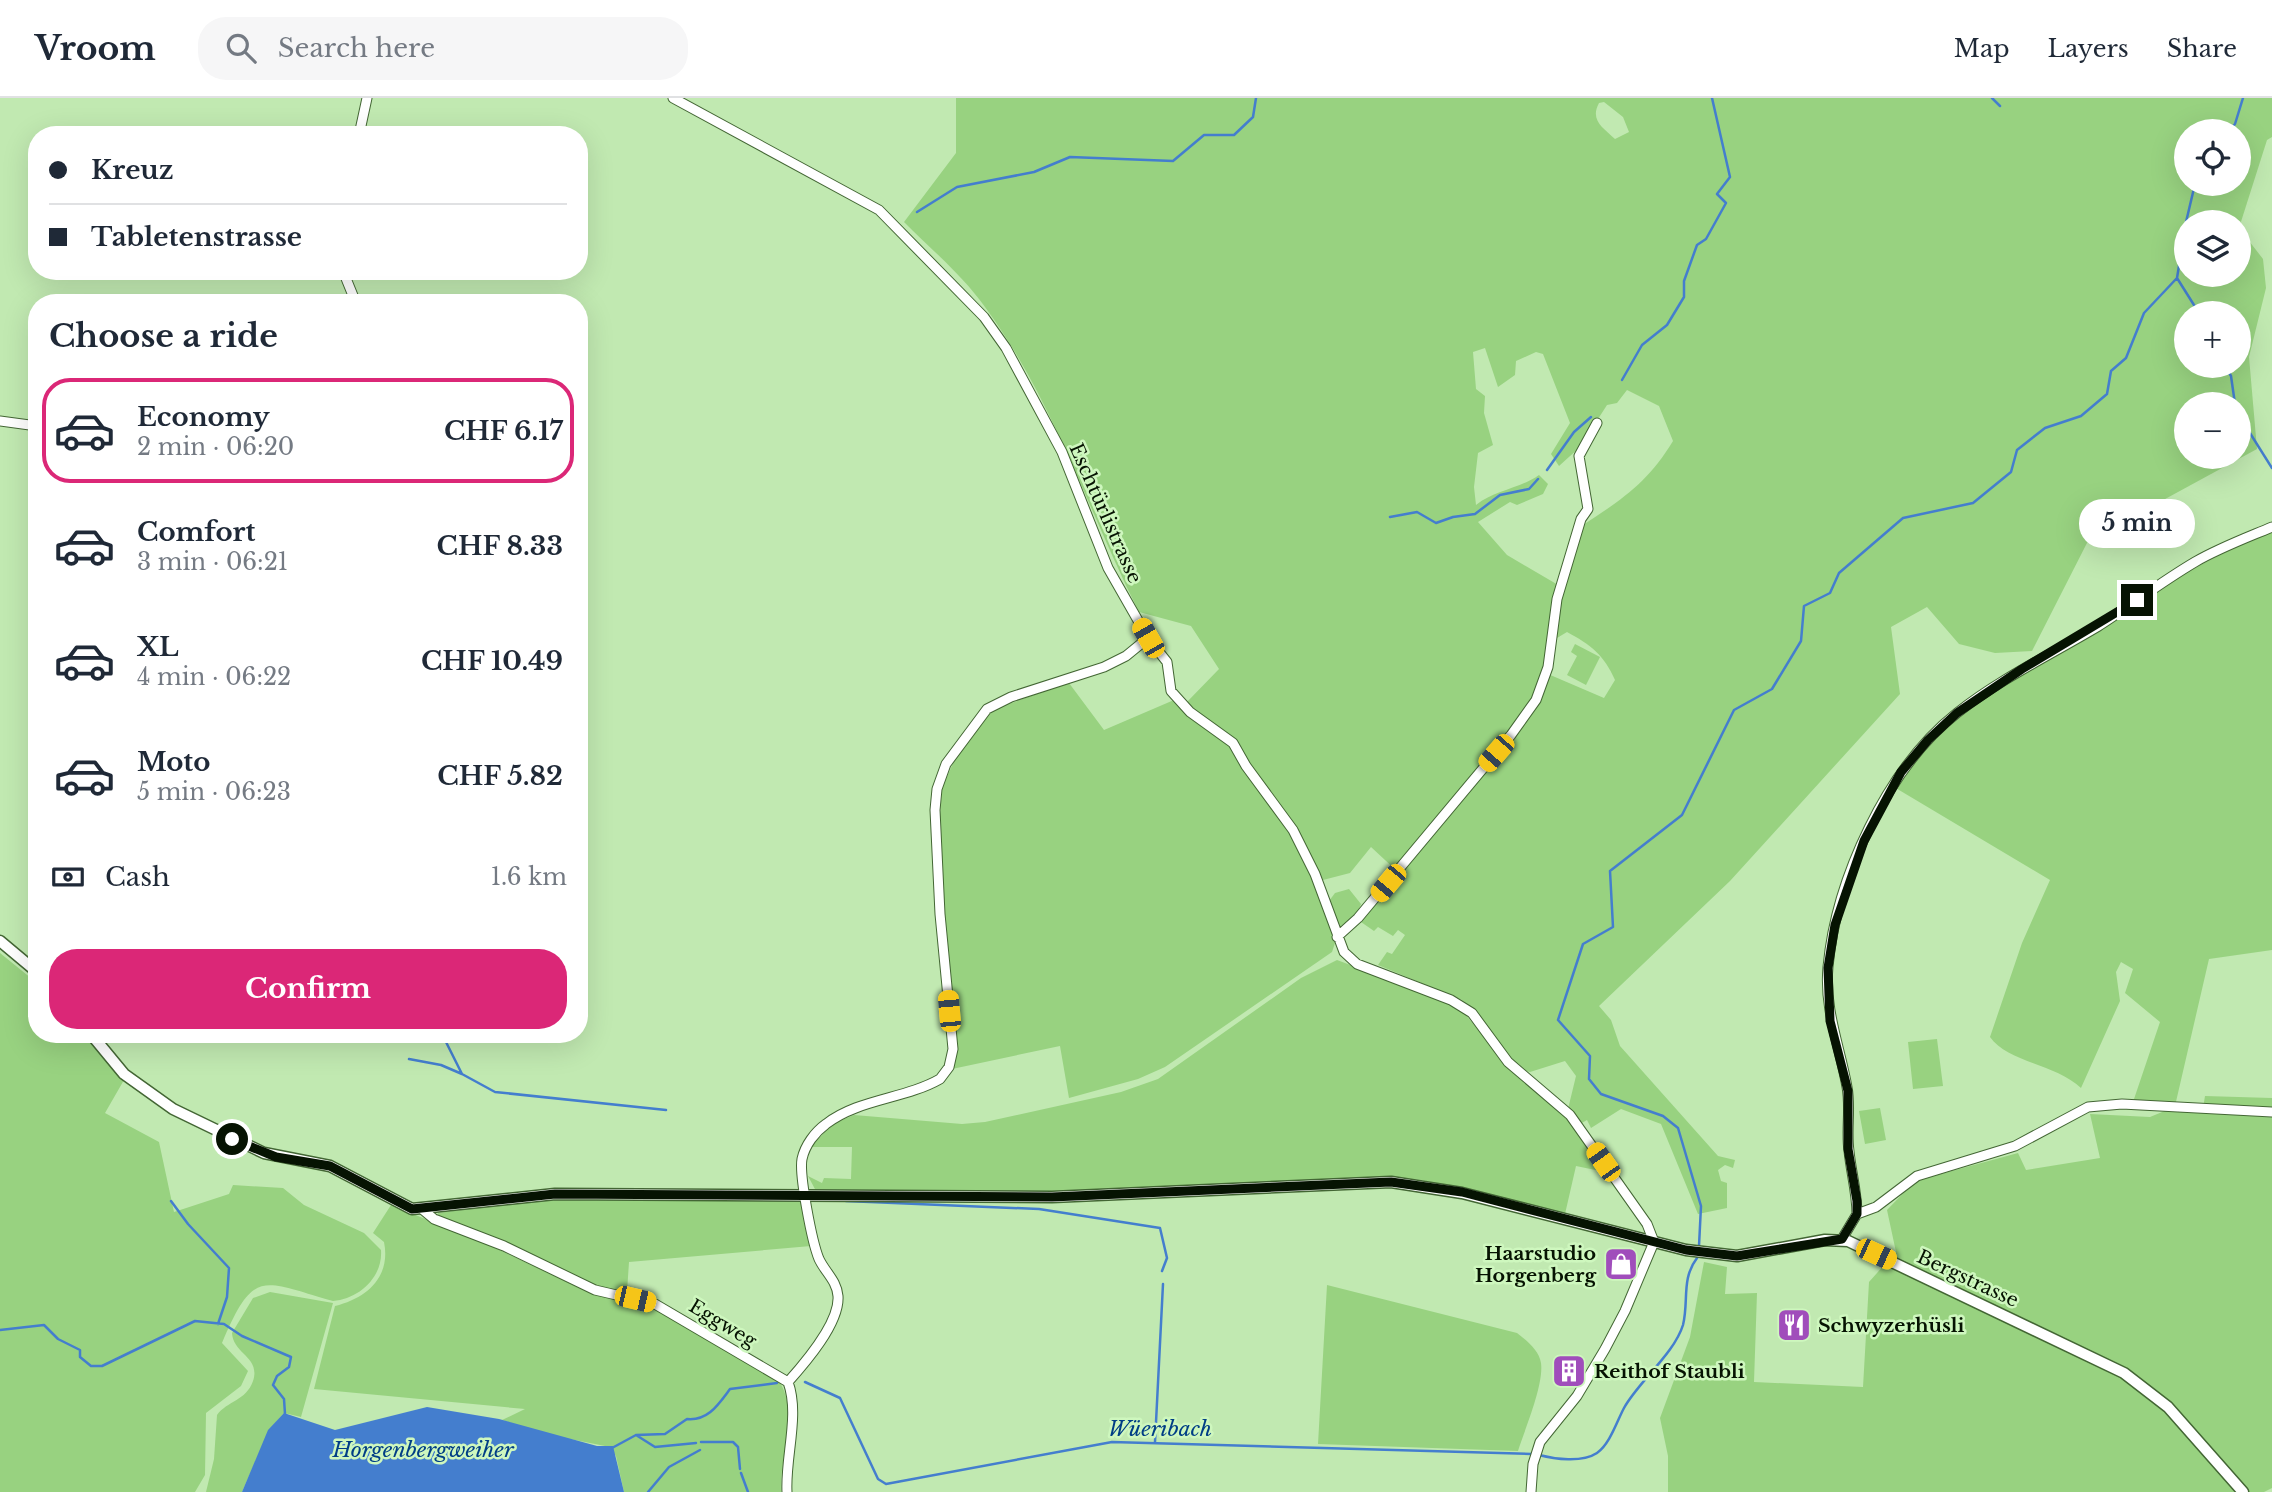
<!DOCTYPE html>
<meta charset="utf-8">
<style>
:root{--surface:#fff;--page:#f6f6f7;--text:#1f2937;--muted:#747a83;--line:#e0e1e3;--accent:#db2777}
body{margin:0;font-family:"Libre Baskerville",serif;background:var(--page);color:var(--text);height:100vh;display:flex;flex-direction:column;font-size:26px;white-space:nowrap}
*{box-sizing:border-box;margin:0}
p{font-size:23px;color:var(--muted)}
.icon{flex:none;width:38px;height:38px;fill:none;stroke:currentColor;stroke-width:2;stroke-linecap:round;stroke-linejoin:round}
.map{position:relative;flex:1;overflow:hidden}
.panel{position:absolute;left:28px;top:196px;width:560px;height:749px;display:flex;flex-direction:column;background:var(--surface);border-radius:28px;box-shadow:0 7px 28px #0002}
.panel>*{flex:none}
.hud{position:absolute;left:28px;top:28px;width:560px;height:154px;border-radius:28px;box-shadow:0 7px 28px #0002;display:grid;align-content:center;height:154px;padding:0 21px;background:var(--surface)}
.controls{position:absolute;left:2174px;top:21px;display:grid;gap:14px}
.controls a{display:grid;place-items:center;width:77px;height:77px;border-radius:50%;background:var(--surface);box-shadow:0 7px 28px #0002;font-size:35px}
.end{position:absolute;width:32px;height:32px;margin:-16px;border:9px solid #061302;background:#fff;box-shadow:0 0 0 4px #fff}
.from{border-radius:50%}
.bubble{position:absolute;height:49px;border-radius:24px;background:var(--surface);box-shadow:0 7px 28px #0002;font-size:23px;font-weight:800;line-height:49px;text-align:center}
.car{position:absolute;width:21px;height:42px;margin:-21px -10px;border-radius:9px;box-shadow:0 0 5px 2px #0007;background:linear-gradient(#f5c518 24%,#345 0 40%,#f5c518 0 76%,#345 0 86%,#f5c518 0)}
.hud b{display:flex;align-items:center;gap:24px;height:66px;font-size:26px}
.hud b+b{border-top:2px solid var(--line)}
.hud i{width:18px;height:18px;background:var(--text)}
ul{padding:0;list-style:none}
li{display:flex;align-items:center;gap:21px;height:105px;margin:0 14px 10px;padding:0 7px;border:4px solid transparent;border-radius:28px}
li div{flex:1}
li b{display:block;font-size:26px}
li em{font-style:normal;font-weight:800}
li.active{border-color:var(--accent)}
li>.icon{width:63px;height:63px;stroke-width:1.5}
h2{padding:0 21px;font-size:32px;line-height:84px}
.pay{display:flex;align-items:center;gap:18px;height:77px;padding:0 21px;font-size:26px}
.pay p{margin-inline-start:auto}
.primary-button{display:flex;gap:14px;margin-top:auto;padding:14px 21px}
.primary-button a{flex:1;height:80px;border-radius:28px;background:var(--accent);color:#fff;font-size:28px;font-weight:800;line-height:80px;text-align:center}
header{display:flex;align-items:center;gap:42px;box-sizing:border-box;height:98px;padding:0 35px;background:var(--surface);border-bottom:2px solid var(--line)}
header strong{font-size:33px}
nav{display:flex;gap:38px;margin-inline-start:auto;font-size:24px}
.search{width:490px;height:63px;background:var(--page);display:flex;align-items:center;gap:18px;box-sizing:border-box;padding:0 24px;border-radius:28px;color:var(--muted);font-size:26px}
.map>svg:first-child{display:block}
.green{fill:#98d280;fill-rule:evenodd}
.water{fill:#447ece}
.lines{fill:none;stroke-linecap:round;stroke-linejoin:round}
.stream{stroke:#447ece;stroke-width:2.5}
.minor-casing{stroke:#436634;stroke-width:11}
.tertiary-casing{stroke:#436634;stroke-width:13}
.minor{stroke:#fff;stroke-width:9}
.tertiary{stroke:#fff;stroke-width:10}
.route{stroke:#061302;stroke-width:9}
.labels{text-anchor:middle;stroke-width:5;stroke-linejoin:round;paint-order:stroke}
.street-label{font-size:19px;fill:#061302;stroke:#cef7be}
.poi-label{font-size:19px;font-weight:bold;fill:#061302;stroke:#cef7be;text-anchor:start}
.water-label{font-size:21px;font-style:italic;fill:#003e85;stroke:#cef7be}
</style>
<header>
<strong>Vroom</strong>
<div class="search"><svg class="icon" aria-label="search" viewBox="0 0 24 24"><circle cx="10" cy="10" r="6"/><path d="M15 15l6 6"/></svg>Search here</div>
<nav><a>Map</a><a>Layers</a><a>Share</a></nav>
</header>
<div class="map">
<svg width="2272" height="1394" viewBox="0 0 2272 1394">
<rect width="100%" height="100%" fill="#c1e9b1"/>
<path class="green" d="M956 0H2272V39L2267 42 2239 130 2263 161 2266 190 2249 259 2257 351 2088 443 2032 553 1995 555 1959 546 1927 509 1891 529 1900 596 1730 783 1599 908 1611 922 1620 948 1718 1058 1735 1062 1733 1070 1725 1067 1718 1072 1721 1083 1727 1085V1110L1698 1116 1661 1026 1621 1011 1591 1030 1587 1022 1580 1026 1568 1011 1576 978 1565 963 1530 974 1522 972 1499 949 1462 902 1378 867 1387 854 1392 856 1405 837 1398 832 1393 838 1378 829 1374 833 1361 824 1399 775 1371 749 1350 775 1323 782 1308 752 1235 643 1186 605 1219 571 1191 528 1139 514C1088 413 1053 301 985 209 963 178 931 151 904 124L956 55ZM1604 4 1623 19 1629 34 1615 41C1602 29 1590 22 1599 5ZM2186 33H2238V86H2186ZM2186 124H2238V177H2186ZM2186 215H2238V268H2186ZM1485 250 1498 289 1515 277 1516 263 1536 254 1543 256 1570 325 1551 356 1559 368 1580 349 1607 307 1617 305 1627 292 1659 308 1673 343C1648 384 1623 401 1583 427L1565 491 1507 457 1478 424 1510 404 1517 407 1543 396 1548 386 1539 377C1519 391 1495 392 1476 407L1474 389 1478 355 1493 347 1484 315 1485 298 1476 291 1473 254ZM2186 306H2238V359H2186ZM1567 534C1591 547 1604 557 1615 582L1604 600 1548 576 1557 540Z
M2272 432V852L2209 861 2175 1008 2133 1004 2160 924 2125 895 2133 871 2121 864 2116 874 2120 903 2081 990C2056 966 2007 964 1990 939L2022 845 2050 782 1894 689C1946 617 2015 579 2089 533 2149 496 2207 460 2272 432Z
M1575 546 1600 559 1586 587 1567 577 1577 558 1571 554Z
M1069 585 1104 632 1174 602 1228 646 1291 735 1316 785 1335 845 1332 854 1165 969 1138 981 1069 1000 1060 948 952 971 956 956 941 824 939 732 942 690 958 654 994 611Z
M1349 791 1361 806 1357 816 1340 829 1329 803 1335 795Z
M0 855 37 885V936H84L124 982 105 1015 159 1044 174 1114 229 1096 233 1087 283 1090 304 1107 364 1135 381 1152C383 1179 359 1201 333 1203 262 1183 254 1169 222 1245L248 1273 241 1288 206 1315 205 1377 195 1394H0Z
M1337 862 1447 903 1465 916 1508 968 1558 1009 1605 1074 1576 1068 1565 1116 1422 1082 1368 1079 1080 1094 816 1093 808 1078 822 1085 824 1080 851 1081 852 1049H811L832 1026 854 1017 962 1026 985 1024 1121 994 1158 981 1301 880Z
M1937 941 1943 988 1913 991 1908 944Z
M2205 998 2272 1000V1012L2203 1010Z
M1880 1010 1886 1042 1865 1046 1859 1013Z
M2167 1012 2272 1016V1390L2264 1394H2249C2211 1350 2175 1306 2128 1271L1892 1158 1896 1154 1887 1112 1915 1083 2018 1055 2026 1072 2100 1060 2090 1016 2150 1019Z
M545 1101 801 1102 811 1148 629 1164 627 1194 594 1188 530 1155 439 1119 438 1115Z
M391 1107 487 1146 592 1196 653 1210 776 1280C801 1306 779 1360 781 1394H624L616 1358 610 1349 545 1336 502 1322 525 1311 314 1291 335 1208C368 1200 391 1178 384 1144L373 1135Z
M1704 1164 1727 1169 1725 1196 1757 1195 1754 1284 1863 1289 1869 1184 1885 1166 2120 1278 2172 1320 2236 1394H1668V1358L1660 1320 1690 1239Z
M1327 1187 1517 1235C1526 1242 1539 1252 1541 1265 1544 1287 1525 1331 1518 1353L1318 1346Z
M270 1194 333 1205 301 1319 284 1315 269 1332 242 1394H206L214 1361 217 1317C227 1303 246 1303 253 1283 261 1259 233 1256 232 1235L253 1200Z"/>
<path class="water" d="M427 1309 499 1321 597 1348H613L624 1394H242L268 1332 284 1315 335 1332Z"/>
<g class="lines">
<path class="stream" d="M1992 0 2000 8
M2229 33 2235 26 2243 0
M917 114 957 89 1034 74 1070 59 1173 63 1204 37H1234L1253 19 1256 0
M2186 124 2195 86
M2177 180 2199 215
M2225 268 2231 278 2235 306
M1622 282 1642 247 1667 227 1684 199V183L1697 147 1706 141 1726 105 1717 96 1730 79 1712 0
M2238 316 2272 370
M1547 372 1574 334 1591 319
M1390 419 1417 414 1436 425 1453 419 1475 416 1500 397 1529 391 1538 381
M442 936 462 976 495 994 666 1012
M409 961 441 967 462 976
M171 1103 188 1126 229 1170 227 1199 218 1226
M846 1103 1039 1111 1160 1130 1167 1160 1162 1173
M1699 1148 1701 1108 1678 1030 1663 1018 1601 996 1589 981 1590 958 1558 922 1583 846 1613 829 1610 773 1682 717 1734 612 1772 591 1801 543 1804 508 1830 495 1839 475 1903 420 1973 405 2011 374 2017 352 2045 330 2081 318 2107 296 2111 273 2126 260 2144 215 2177 180 2186 125
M0 1232 44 1227 58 1241 80 1252V1259L91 1268H102L195 1223 224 1226 242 1238 291 1259 289 1269 277 1278 273 1287 284 1301 285 1316
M805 1284 840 1300 878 1381 886 1386 1112 1344 1531 1356
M636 1337 665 1336 687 1321C708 1323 718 1307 730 1291L777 1285
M701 1344H733L738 1349 740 1371
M1155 1344 1163 1186
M612 1350 636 1337 655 1349 696 1345
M1539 1357C1554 1361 1582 1365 1597 1355 1610 1346 1617 1323 1624 1310 1639 1283 1674 1256 1683 1227 1689 1203 1681 1181 1697 1160
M741 1375 748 1394
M648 1394 669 1369 700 1352"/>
<g class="minor-casing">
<path id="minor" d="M673 0 879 112 984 219 1006 250 1062 354 1108 470 1148 540 1167 564 1171 593 1190 614 1233 645 1246 668 1293 732 1315 776 1344 854 1357 866 1451 902 1472 915 1508 964 1570 1017 1647 1126 1654 1144 1625 1213 1605 1251 1577 1298 1540 1344 1533 1366 1531 1394
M359 37 367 0
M343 173 356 205
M0 323 37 328
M1337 839 1358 820 1511 637 1536 602 1548 569 1557 501 1581 421 1588 411 1579 358 1597 325
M422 1111 434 1121 504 1148 595 1192 655 1206 788 1284C800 1317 785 1359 787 1394
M1857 1116C1857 1094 1851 1074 1849 1053 1846 1032 1851 1010 1847 989 1840 949 1824 911 1828 869 1836 781 1887 670 1957 615 2000 581 2050 557 2097 529 2130 508 2161 484 2195 464 2219 450 2246 440 2272 429
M1842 1141 1857 1116 1876 1109 1917 1078 2015 1048 2088 1009 2122 1006 2272 1014
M788 1284C805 1265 840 1225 838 1198 837 1183 825 1174 819 1161 812 1144 799 1077 802 1061 805 1047 815 1034 826 1026 858 1001 905 1001 940 981L949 969 953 951 940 816 935 712 937 691 946 666 987 611 1011 599 1104 569 1126 558 1148 540"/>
</g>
<g class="tertiary-casing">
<path id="tertiary" d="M0 843 37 874
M91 936 124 976 173 1011 264 1055 330 1068 412 1111 555 1096 1052 1099 1391 1084 1462 1095 1686 1152 1737 1158 1825 1142 1848 1143 2124 1275 2168 1309 2243 1394"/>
</g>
<use href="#minor" class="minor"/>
<use href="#tertiary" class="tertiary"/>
</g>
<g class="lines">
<path class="route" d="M232 1041 276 1059 330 1068 412 1111 555 1096 1052 1099 1391 1084 1462 1094 1686 1152 1737 1158 1842 1141 1857 1116V1103L1848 1051V993L1830 923 1828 870 1835 827 1864 743 1901 674 1928 642 1957 615 2022 571 2137 502"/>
</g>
<defs>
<g id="shop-square" transform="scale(1.75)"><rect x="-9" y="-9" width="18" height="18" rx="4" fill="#a04dbb" stroke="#cef7be"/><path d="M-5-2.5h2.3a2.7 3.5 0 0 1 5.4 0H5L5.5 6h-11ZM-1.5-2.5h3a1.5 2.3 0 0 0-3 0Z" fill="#fff"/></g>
<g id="restaurant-square" transform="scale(1.75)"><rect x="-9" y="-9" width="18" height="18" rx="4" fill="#a04dbb" stroke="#cef7be"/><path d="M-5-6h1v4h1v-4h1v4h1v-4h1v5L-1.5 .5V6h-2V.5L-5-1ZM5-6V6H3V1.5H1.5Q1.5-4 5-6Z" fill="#fff"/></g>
<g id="building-square" transform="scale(1.75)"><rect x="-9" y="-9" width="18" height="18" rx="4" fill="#a04dbb" stroke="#cef7be"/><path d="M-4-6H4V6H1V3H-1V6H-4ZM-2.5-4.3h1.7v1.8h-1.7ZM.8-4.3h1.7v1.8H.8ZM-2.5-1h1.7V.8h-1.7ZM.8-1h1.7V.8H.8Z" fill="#fff"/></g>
</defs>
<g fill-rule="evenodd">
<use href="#shop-square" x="1621" y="1166"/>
<use href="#restaurant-square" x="1794" y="1227"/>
<use href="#building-square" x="1569" y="1273"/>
</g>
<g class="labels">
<g class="street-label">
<text transform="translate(1106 415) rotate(66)" y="7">Eschtürlistrasse</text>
<text transform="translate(1968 1180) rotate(25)" y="7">Bergstrasse</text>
<text transform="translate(723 1225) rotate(31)" y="7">Eggweg</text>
</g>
<g class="poi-label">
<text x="1596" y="1162" text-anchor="end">Haarstudio<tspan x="1596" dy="22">Horgenberg</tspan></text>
<text x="1818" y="1234">Schwyzerhüsli</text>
<text x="1594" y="1280">Reithof Staubli</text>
</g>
<g class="water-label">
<text x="1160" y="1338">Wüeribach</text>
<text x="423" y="1359">Horgenbergweiher</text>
</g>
</g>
</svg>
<div class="controls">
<a><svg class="icon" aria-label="locate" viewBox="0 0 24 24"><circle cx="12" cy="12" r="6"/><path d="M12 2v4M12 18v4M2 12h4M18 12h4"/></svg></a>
<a><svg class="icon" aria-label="layers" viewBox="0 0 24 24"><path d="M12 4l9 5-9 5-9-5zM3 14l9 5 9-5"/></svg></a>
<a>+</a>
<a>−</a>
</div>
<i class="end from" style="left:232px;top:1041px"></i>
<i class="end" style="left:2137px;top:502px"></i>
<div class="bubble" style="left:2079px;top:401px;width:116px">5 min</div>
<i class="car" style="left:1148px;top:540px;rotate:330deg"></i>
<i class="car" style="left:1496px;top:655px;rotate:221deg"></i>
<i class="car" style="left:1388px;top:785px;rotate:220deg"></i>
<i class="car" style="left:949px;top:913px;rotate:355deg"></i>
<i class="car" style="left:1603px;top:1064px;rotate:325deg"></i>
<i class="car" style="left:1876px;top:1156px;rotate:115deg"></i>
<i class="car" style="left:635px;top:1201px;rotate:103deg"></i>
<div class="hud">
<b><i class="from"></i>Kreuz</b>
<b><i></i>Tabletenstrasse</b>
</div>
<section class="panel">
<h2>Choose a ride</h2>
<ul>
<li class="active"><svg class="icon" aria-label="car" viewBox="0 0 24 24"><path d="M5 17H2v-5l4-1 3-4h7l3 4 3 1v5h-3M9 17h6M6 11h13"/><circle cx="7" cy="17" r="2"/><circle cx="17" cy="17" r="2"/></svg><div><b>Economy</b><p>2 min · 06:20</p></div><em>CHF 6.17</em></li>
<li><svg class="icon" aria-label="car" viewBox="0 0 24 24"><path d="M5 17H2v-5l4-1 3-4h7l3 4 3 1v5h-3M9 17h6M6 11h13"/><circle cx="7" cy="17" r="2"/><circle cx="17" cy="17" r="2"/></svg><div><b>Comfort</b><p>3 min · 06:21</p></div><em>CHF 8.33</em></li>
<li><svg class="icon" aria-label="car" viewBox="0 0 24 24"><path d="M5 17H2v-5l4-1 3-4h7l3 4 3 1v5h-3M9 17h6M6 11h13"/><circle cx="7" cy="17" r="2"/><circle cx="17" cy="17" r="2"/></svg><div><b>XL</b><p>4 min · 06:22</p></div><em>CHF 10.49</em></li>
<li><svg class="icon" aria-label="car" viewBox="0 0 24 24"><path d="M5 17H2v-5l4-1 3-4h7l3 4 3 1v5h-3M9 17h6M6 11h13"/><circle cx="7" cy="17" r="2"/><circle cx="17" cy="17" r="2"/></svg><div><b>Moto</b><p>5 min · 06:23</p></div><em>CHF 5.82</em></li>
</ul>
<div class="pay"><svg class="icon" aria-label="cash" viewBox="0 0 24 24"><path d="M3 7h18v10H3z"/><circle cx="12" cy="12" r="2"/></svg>Cash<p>1.6 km</p></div>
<div class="primary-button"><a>Confirm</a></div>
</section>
</div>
